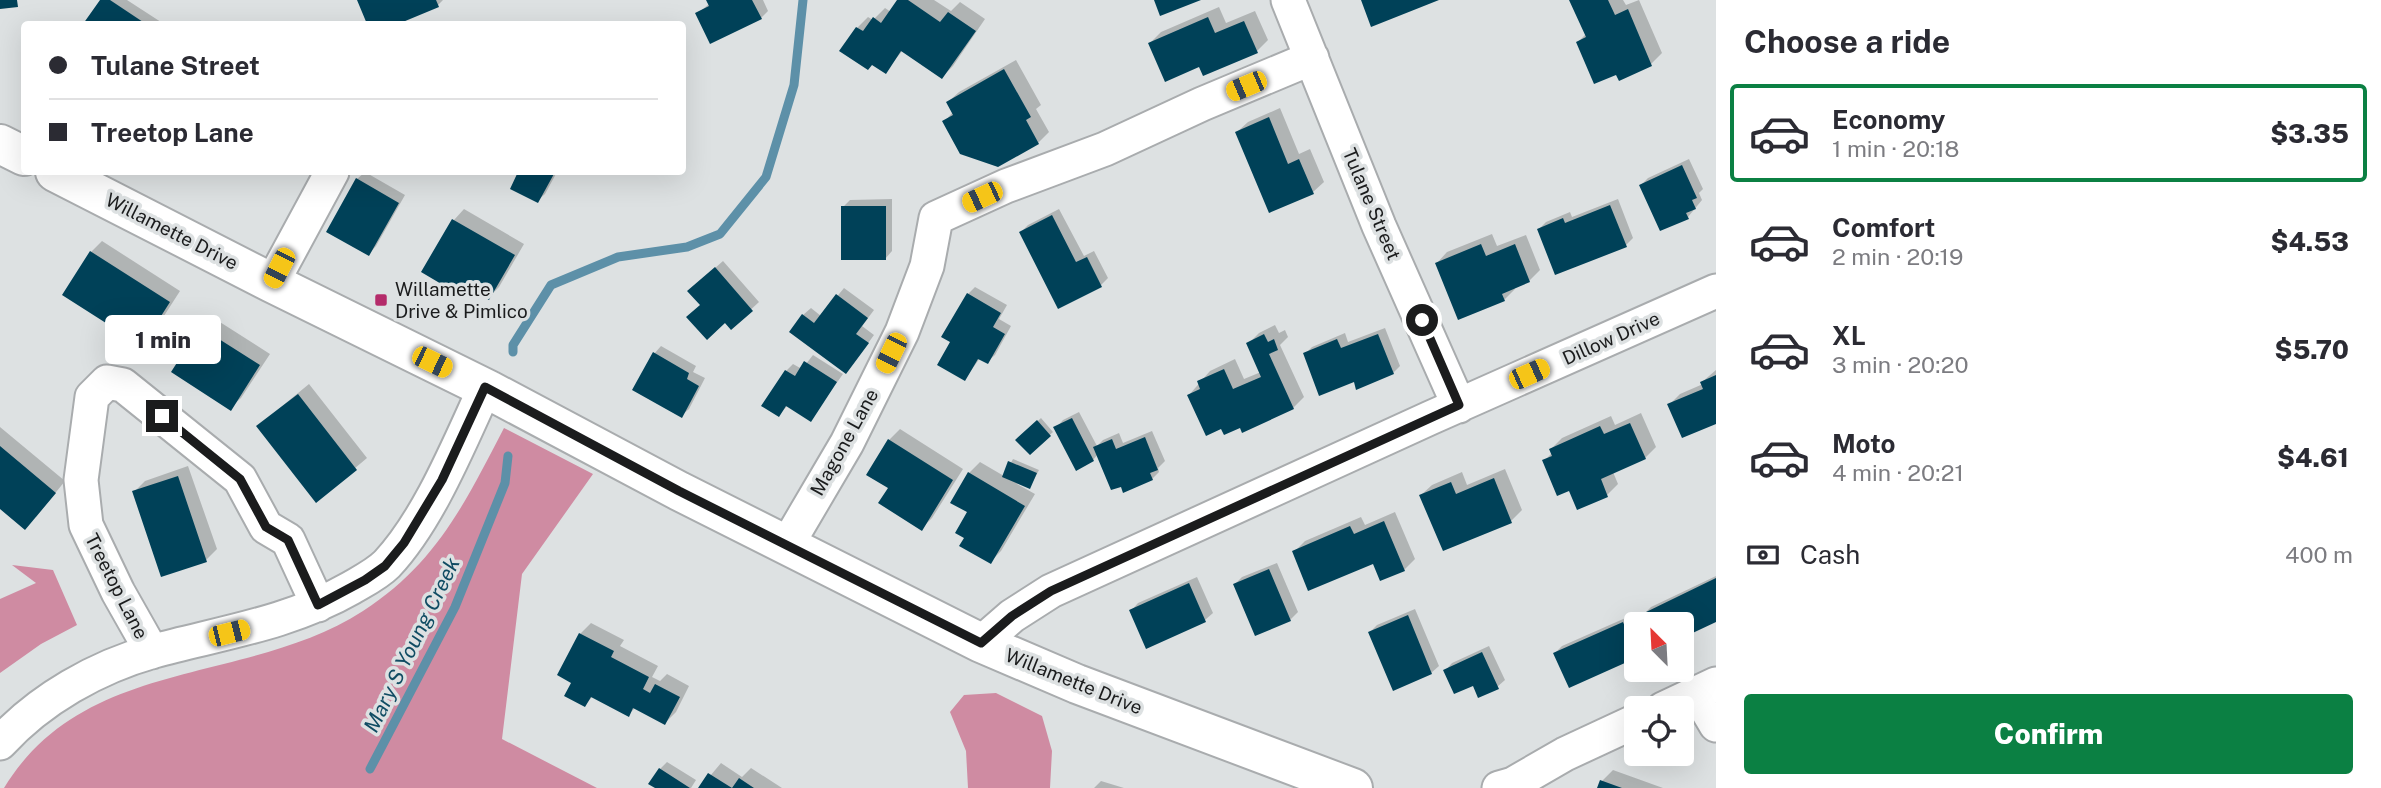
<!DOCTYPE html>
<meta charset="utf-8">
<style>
:root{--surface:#fff;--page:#f2f2f3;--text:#2b2b33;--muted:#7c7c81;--line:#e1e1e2;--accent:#0b8043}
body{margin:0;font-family:"Public Sans",sans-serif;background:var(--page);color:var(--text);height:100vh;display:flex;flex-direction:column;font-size:26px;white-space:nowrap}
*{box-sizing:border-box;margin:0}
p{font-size:23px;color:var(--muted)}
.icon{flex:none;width:38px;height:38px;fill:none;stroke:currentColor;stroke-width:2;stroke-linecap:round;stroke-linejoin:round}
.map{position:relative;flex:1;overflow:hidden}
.drawer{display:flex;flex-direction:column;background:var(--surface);width:665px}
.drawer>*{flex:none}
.banner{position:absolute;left:21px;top:21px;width:665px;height:154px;border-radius:7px;box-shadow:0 7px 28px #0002;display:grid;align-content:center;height:154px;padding:0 28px;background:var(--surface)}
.needle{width:46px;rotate:336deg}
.fabs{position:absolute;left:1624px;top:612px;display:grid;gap:14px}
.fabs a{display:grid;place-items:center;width:70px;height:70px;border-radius:7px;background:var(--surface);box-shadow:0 7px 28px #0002;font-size:35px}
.end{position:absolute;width:32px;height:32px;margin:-16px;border:9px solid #1b1c1d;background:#fff;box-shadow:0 0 0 4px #fff}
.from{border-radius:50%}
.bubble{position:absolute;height:49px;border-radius:7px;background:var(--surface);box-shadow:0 7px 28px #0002;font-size:23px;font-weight:800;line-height:49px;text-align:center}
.car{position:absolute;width:21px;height:42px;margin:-21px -10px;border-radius:9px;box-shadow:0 0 5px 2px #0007;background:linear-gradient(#f5c518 24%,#345 0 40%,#f5c518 0 76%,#345 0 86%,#f5c518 0)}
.banner b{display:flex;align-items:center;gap:24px;height:66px;font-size:26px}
.banner b+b{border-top:2px solid var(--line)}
.banner i{width:18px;height:18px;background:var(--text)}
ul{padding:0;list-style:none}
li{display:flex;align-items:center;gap:21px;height:98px;margin:0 14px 10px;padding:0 14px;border:4px solid transparent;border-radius:7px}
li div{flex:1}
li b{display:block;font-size:26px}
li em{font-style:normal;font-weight:800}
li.selected{border-color:var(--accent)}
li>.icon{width:63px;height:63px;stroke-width:1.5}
h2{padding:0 28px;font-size:32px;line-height:84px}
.pay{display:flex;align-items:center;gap:18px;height:77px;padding:0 28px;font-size:26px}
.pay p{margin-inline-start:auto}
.button{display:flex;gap:14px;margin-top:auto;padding:14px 28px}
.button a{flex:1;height:80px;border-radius:7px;background:var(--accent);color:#fff;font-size:28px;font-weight:800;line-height:80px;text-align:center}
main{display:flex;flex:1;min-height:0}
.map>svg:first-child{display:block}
.forest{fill:#cf8ba2}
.shadow{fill:#0003}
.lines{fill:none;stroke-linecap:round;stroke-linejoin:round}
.stream{stroke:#5d90a8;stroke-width:9}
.building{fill:#004158}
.minor-casing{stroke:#a9acae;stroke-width:37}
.major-casing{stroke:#a9acae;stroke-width:42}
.minor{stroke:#fff;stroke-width:33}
.major{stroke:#fff;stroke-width:38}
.route{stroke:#1b1c1d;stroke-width:9}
.poi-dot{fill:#b42b6a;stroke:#dde1e2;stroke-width:2.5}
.labels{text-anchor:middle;stroke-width:7;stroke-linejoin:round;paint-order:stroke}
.street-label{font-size:19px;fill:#1b1c1d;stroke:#dde1e2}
.poi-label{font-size:19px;fill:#1b1c1d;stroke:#dde1e2;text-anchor:start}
.water-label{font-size:21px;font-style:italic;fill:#104c63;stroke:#dde1e2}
</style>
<main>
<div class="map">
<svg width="1716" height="788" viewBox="0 0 1716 788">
<rect width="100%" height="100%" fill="#dde1e2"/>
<path class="forest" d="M504 428 593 474 522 574 502 739 597 788H4C85 655 247 686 363 611 436 564 465 503 504 428Z
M12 565 53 570 77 625 41 644 0 673V599L36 583Z
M996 693 1042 716 1052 751 1050 788H968L966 751 950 712 964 695Z"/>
<path class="shadow" d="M102 0H127L164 24H85Z
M359 0H443L438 5 394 24H369Z
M708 0H763L768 11 761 18 697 14 709 4Z
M899 0H934L951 11 960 2 985 19 953 66 942 77 903 50 885 72 873 63 842 50 857 28 868 17 873 20 885 8 891 12Z
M1571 0H1623L1626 5 1639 0 1662 53 1651 64 1620 78 1617 72 1578 42 1586 34Z
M1219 7 1226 23 1255 11 1268 40 1257 51 1200 65 1150 43 1161 32Z
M1016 60 1041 105 1036 109 1049 132 1038 143 944 122 953 112 948 102 959 92Z
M1280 108 1299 154 1310 149 1324 182 1313 192 1237 132 1248 122Z
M1689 159 1703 189 1699 193 1702 200 1688 217 1641 185 1648 178Z
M365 172 405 195 376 246 369 254 357 179Z
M516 172H557L545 194 537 201 520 173Z
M892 199V251L885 259 843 207 850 200Z
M1618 199 1633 238 1626 245 1539 229 1546 222 1570 212 1572 217Z
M464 209 524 244 499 287 488 298 472 289 465 296 424 272 454 220Z
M1059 209 1084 256 1094 251 1108 278 1101 285 1021 232 1028 225Z
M1492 234 1497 246 1526 235 1540 270 1529 281 1514 287 1515 289 1504 300 1437 263 1447 252Z
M102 241 180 291 153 333 142 344 91 252Z
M723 261 759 302 731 328 702 305 697 284Z
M975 287 1007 305 999 319 1011 326 995 355 987 362 980 358 965 379 968 294Z
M844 288 874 310 862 326 874 335 853 364 803 315 811 308 821 316Z
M212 317 270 354 241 398 230 408 173 372 202 328Z
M1275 325 1279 333 1285 330 1288 337 1280 345 1304 397 1293 408 1241 426 1222 427 1189 395 1210 371 1235 359 1244 379 1261 372 1248 344 1259 333Z
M1385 328 1400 366 1393 373 1305 354 1312 347 1345 333 1348 342Z
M661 346 696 366 693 372 705 378 689 409 681 416 654 354Z
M813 355 843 374 811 419 788 405 779 415 786 371 793 364 802 369Z
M1716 370V422L1683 436 1669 405 1680 394 1703 384 1702 382Z
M309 384 367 458 316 501 258 426Z
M1079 412 1097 446 1103 440 1119 433 1123 443 1152 431 1165 461 1158 468 1159 472 1152 479 1098 454 1093 460 1056 428 1063 420Z
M1641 413 1656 447 1645 458 1613 472 1618 484 1607 495 1578 508 1570 489 1544 461 1553 452 1551 449 1562 438 1611 416 1615 425Z
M1041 418 1053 432 1030 453 1018 440Z
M0 427 65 481 36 517 0 507Z
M900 429 963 469 932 518 921 529 890 488 889 440Z
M1013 459 1039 470 1030 487 1018 482 1017 484 1035 494 1001 551 990 562 966 538 969 512V473L980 462 1004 476Z
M188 466 217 549 206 560 134 492 145 481Z
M1505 469 1522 510 1511 521 1421 495 1432 485 1462 472 1467 485Z
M1395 512 1415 559 1404 570 1374 562 1294 552 1305 541 1361 517 1365 525Z
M1277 563 1298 612 1290 620 1235 584 1242 577Z
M1716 576V620L1682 636V625L1644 614 1651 607Z
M1197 577 1213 613 1205 620 1147 646 1131 611 1138 603Z
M1415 609 1439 666 1431 673 1370 632 1377 625Z
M1630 616 1636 630V656L1569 686 1555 653 1562 646Z
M591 623 624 640 620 646 658 666 652 677 660 681 667 674 689 686 676 712 665 723 635 708 628 715 593 696 585 705 574 682 580 634Z
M1489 646 1505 680 1497 687 1473 684 1445 671 1452 663Z
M667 762 696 780 691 788H658L660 769Z
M721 763 742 777 751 768 782 788H700Z
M1613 770 1663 788H1599L1602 781Z
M1101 781 1124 788H1094Z"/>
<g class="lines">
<path class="stream" d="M513 352V345L551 285 618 257 687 247 720 234 766 177 794 85 803 0
M370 769 455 607 505 483 508 456"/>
</g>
<path class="building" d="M0 0H17L18 7 0 9Z
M100 0H110L146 24H83Z
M357 0H436L439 7 398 24H367Z
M706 0H752L762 19 710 44 695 13 709 6Z
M897 0H908L940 22 948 12 976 31 942 79 901 51 886 74 872 65 868 70 839 51 856 27 863 31 873 17 881 23Z
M1154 0H1201L1160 16Z
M1361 0H1439L1371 27Z
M1569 0H1608L1615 15 1628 9 1652 66 1619 81 1616 75 1594 84 1576 42 1586 37Z
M1208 17 1215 33 1244 21 1258 53 1203 76 1199 67 1165 82 1148 43Z
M1004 69 1031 117 1026 120 1039 144 998 167 960 154 942 121 953 115 946 102Z
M1269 117 1288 164 1299 159 1314 194 1269 213 1235 132Z
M1682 165 1697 198 1692 200 1696 209 1686 213 1689 219 1660 231 1639 185Z
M512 172H555L538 203 510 189 517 174Z
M356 178 399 203 369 256 326 232Z
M1610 205 1627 247 1555 275 1537 229 1563 218 1565 223Z
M841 206H886V260H841Z
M1052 215 1076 262 1087 257 1102 287 1058 309 1019 232Z
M452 219 515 255 489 300 470 289 465 298 421 272Z
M1481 244 1486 256 1515 244 1530 282 1502 294 1505 301 1458 320 1435 263Z
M90 251 170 302 142 346 62 295Z
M715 267 753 311 731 330 725 323 707 340 686 317 700 305 687 291Z
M967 293 1001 313 993 327 1005 334 988 364 978 359 965 381 937 365 950 342 941 337Z
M836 294 868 318 856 334 869 343 846 374 789 332 802 314 814 323Z
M200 327 260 365 231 411 171 372Z
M1264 334 1268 342 1274 339 1278 350 1269 354 1294 409 1242 433 1240 428 1224 435 1221 429 1206 436 1187 395 1200 389 1197 381 1224 369 1233 389 1261 377 1246 343Z
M1378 334 1394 374 1356 390 1354 382 1319 396 1303 353 1337 339 1341 348Z
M653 352 689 373 687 379 699 386 682 418 632 390Z
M804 361 837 382 811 422 786 406 779 417 761 406 785 370 795 376Z
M1716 375V424L1682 438 1667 404 1703 389 1700 382Z
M298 394 357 470 316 503 256 426Z
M1072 418 1094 461 1076 471 1053 427Z
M1037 420 1051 436 1030 455 1015 440Z
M1630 423 1646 459 1601 479 1608 497 1577 510 1569 491 1557 496 1542 460 1552 456 1549 449 1600 426 1604 434Z
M1145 437 1158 470 1150 473 1153 480 1123 493 1121 487 1111 490 1093 447 1112 439 1116 449Z
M888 439 953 480 922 531 878 503 888 488 866 475Z
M0 446 56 493 25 530 0 509Z
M1008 461 1037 473 1030 489 1002 477Z
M968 472 1025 506 991 564 959 546 964 538 955 533 967 512 950 503Z
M178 476 207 562 161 577 132 491Z
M1494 478 1512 523 1443 551 1419 495 1451 482 1456 494Z
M1384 521 1405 571 1380 581 1373 564 1308 591 1292 551 1350 526 1354 534Z
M1269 569 1291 621 1255 636 1233 584Z
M1716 578V622L1682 638V625H1647L1642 614Z
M1189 583 1206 622 1146 649 1129 610Z
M1408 615 1432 674 1393 691 1368 632Z
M1623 622 1636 653V658L1569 688 1553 653Z
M579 633 614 651 611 657 649 677 643 689 650 693 655 684 680 697 665 725 633 708 629 717 591 697 585 707 564 696 571 683 557 675Z
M1482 652 1499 689 1478 698 1473 686 1454 694 1443 670Z
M659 768 690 788H655L648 784Z
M708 773 732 788 739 778 754 788H698Z
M1600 780 1622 788H1597Z"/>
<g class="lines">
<g class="minor-casing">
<path id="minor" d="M1288 0 1379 226 1459 406
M272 283 332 172
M787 545 847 443 902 332 927 266 936 218 1006 186 1105 149 1202 104 1312 58
M981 643 1012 616 1051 591 1430 418 1716 291
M152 652 118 592 86 525 81 480 92 397 107 382 123 385 240 479 266 527 288 540 318 605
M1697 693 1716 725
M1663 709 1716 684
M0 743C40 699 97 667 154 651 221 633 290 623 351 588 363 581 377 574 387 564 429 519 459 444 485 388
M1499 788 1513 784 1565 754 1636 721"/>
</g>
<g class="major-casing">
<path id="major" d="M0 144 24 156
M55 172 272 283 489 390 679 491 981 643 1077 684 1353 788"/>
</g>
<use href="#minor" class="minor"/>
<use href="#major" class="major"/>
</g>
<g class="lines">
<path class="route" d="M162 416 240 479 266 527 288 540 318 605 365 580 385 566 404 543 442 480 485 387 679 491 981 643 1012 616 1051 591 1459 405 1422 320"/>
</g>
<rect class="poi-dot" x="374" y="293" width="14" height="14" rx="3.5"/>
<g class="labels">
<g class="street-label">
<text transform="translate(1372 204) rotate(67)" y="7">Tulane Street</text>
<text transform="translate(172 231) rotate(27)" y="7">Willamette Drive</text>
<text transform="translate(1611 338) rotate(-24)" y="7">Dillow Drive</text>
<text transform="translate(844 442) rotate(-61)" y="7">Magone Lane</text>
<text transform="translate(117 586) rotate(63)" y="7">Treetop Lane</text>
<text transform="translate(1074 681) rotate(22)" y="7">Willamette Drive</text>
</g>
<g class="poi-label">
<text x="395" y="296">Willamette<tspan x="395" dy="22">Drive &amp; Pimlico</tspan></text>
</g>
<g class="water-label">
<text transform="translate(412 645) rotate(-64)" y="7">Mary S Young Creek</text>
</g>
</g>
</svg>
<div class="fabs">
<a><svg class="needle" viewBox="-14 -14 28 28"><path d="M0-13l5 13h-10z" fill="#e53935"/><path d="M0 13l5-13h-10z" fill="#7c7c81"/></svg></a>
<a><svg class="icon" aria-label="locate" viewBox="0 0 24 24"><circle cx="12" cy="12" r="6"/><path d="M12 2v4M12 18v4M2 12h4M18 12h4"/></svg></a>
</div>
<i class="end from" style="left:1422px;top:320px"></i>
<i class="end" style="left:162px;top:416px"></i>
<div class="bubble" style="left:105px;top:315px;width:116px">1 min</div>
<i class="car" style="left:1246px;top:86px;rotate:247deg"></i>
<i class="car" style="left:982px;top:197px;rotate:245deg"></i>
<i class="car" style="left:279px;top:268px;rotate:207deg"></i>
<i class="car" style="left:891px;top:353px;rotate:206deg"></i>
<i class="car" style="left:432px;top:362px;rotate:116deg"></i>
<i class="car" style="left:1529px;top:374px;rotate:66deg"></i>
<i class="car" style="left:229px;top:633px;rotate:76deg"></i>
<div class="banner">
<b><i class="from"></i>Tulane Street</b>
<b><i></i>Treetop Lane</b>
</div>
</div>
<section class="drawer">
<h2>Choose a ride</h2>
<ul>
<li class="selected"><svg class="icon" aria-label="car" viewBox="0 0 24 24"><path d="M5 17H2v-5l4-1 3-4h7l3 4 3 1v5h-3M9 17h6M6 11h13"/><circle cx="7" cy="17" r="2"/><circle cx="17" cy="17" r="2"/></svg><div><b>Economy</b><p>1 min · 20:18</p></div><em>$3.35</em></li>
<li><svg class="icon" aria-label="car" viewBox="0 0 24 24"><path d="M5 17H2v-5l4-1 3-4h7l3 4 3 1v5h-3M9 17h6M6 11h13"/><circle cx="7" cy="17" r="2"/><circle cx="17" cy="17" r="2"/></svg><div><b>Comfort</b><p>2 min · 20:19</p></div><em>$4.53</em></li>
<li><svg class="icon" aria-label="car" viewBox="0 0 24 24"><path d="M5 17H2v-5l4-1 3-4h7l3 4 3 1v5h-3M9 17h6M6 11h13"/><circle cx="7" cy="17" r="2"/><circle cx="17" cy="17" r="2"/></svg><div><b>XL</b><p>3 min · 20:20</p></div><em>$5.70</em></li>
<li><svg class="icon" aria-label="car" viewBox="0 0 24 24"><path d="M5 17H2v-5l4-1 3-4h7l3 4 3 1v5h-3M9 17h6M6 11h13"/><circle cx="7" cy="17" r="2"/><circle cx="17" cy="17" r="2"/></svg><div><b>Moto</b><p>4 min · 20:21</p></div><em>$4.61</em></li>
</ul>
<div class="pay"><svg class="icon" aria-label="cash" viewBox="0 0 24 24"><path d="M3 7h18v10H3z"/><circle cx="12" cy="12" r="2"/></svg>Cash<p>400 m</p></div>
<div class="button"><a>Confirm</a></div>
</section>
</main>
